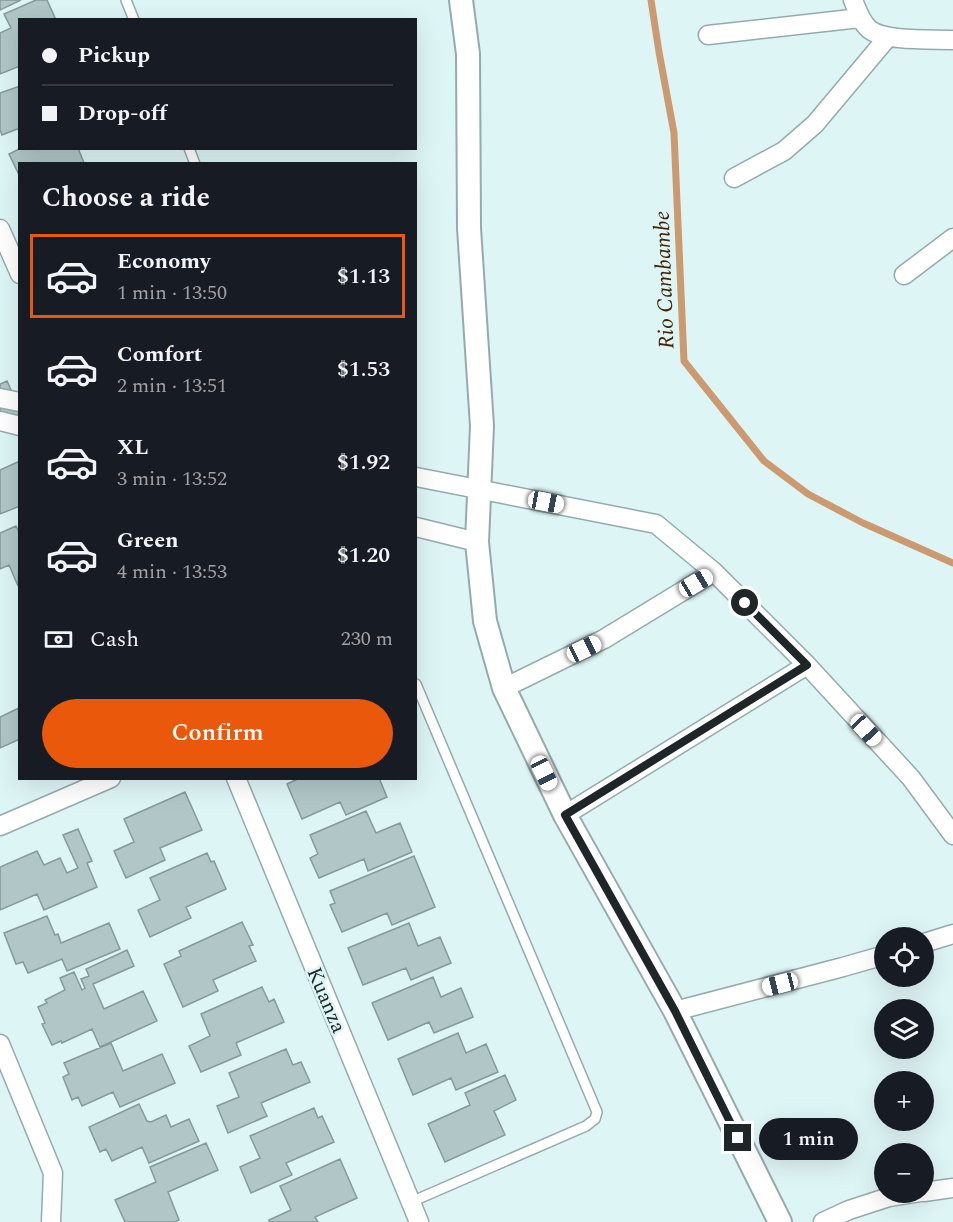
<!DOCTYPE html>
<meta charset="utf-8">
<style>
:root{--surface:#171b24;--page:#20242c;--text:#f1f3f6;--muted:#9ea1a6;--line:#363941;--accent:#ea580c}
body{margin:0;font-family:Spectral,serif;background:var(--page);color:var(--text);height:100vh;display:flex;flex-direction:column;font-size:22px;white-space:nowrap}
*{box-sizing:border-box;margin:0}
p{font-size:20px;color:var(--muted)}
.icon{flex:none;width:33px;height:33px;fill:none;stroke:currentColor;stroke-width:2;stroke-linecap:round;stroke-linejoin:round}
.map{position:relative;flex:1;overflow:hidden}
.panel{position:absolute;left:18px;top:162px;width:399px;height:618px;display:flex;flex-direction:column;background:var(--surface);border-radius:0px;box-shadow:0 6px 24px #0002}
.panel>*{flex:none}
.guide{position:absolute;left:18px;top:18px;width:399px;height:132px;border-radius:0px;box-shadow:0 6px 24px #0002;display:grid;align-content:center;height:132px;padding:0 24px;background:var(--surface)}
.fabs{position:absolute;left:874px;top:927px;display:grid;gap:12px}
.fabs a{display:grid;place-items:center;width:60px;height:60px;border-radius:50%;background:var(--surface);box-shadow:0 6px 24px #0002;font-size:30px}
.end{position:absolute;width:27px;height:27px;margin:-14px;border:8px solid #1e2627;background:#fff;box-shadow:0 0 0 3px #fff}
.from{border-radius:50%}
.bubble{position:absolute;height:42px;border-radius:21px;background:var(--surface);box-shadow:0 6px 24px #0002;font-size:20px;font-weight:600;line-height:42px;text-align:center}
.car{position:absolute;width:18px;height:36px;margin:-18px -9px;border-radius:8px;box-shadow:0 0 4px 2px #0007;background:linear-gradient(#fff 24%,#345 0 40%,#fff 0 76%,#345 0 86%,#fff 0)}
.guide b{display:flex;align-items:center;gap:21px;height:57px;font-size:22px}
.guide b+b{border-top:2px solid var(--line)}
.guide i{width:15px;height:15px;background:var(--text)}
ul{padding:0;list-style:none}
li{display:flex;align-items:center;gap:18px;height:84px;margin:0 12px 9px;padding:0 12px;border:3px solid transparent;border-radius:0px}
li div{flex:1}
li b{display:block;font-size:22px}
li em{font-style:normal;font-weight:600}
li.selected{border-color:var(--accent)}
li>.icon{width:54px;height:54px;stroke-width:1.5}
h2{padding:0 24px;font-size:27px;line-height:72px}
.pay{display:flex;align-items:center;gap:15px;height:66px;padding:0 24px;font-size:22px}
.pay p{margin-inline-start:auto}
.button{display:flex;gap:12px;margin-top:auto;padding:12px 24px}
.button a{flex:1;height:69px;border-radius:36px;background:var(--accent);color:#fff;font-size:24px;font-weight:600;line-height:69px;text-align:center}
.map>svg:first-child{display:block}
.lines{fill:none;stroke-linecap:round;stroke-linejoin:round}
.stream{stroke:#cb9a71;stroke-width:7}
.building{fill:#b0c6c7;stroke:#849a9b;stroke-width:1.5}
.service-casing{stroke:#95abab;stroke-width:12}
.minor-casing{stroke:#95abab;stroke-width:21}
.tertiary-casing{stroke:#95abab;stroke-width:26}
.service{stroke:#fff;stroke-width:9}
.minor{stroke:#fff;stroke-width:18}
.tertiary{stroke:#fff;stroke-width:22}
.route{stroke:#1e2627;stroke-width:8}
.labels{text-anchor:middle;stroke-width:5;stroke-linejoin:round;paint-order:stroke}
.street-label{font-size:21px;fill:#1e2627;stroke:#def5f6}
.water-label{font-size:22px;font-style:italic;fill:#432302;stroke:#def5f6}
</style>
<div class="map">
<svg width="953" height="1222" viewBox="0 0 953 1222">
<rect width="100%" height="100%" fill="#def5f6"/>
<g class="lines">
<path class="stream" d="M651 0 659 52 674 133 684 361 764 461 808 494 863 523 953 563"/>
</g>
<path class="building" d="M0 0H21L0 10Z
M36 0H47L56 20H20V66L0 74V33L11 28 4 14Z
M20 86V128L2 135 0 130V93Z
M21 148H78L84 163 20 164V177L9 154Z
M7 381 20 410V419L0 427V384Z
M20 461V506L0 514V470Z
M16 526 20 534 18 586 9 565 0 569V533Z
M19 708 20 739 0 748V717Z
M300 778H379L387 797 346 815 340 802 302 819 287 784Z
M185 792 202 830 160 848 165 860 126 878 114 851 134 842 124 819Z
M366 811 376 833 400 823 412 852 368 871 364 859 319 878 310 858 318 854 310 835Z
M78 829 92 861 87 863 97 887 44 910 37 894 0 910V867L37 851 44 865 60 858 67 873 78 868 63 835Z
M207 853 211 862 214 861 226 889 186 907 191 918 150 937 138 910 160 900 150 878Z
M414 856 435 907 392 925 387 913 342 932 330 905 335 903 330 891Z
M47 916 55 935 58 934 61 943 109 923 120 949 67 971 62 959 28 973 23 962 16 964 4 933Z
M242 922 253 945 249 946 256 961 213 980 218 991 183 1007 164 964 181 956 179 951Z
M409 923 418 946 440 937 451 963 411 980 406 968 363 985 348 948Z
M127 950 134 966 93 984 104 1009 143 991 157 1021 100 1047 92 1029 62 1043 61 1041 52 1045 42 1024 45 1023 38 1007 47 1003 45 1000 65 990 60 978 74 972 82 990 85 988 81 979 89 976 86 969Z
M433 977 441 997 461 988 473 1017 434 1033 429 1022 388 1040 372 1003Z
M262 987 269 1002 274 999 284 1022 236 1043 241 1055 201 1072 189 1046 210 1036 201 1014Z
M458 1033 466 1053 486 1044 498 1072 456 1090 451 1078 413 1095 398 1059Z
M111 1043 123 1071 162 1054 175 1083 120 1107 113 1092 82 1106 78 1097 72 1100 63 1077 69 1074 64 1063Z
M286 1049 293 1065 301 1062 310 1082 261 1103 267 1116 228 1133 217 1106 239 1097 229 1073Z
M505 1075 516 1100 494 1111 505 1135 445 1162 428 1124 470 1105 465 1093Z
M139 1104 147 1121 151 1122 166 1115 171 1127 189 1119 199 1141 149 1163 142 1147 112 1161 106 1149 100 1152 89 1127Z
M314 1108 318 1118 322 1116 334 1142 286 1163 292 1175 251 1193 240 1167 260 1158 250 1136Z
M206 1143 218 1170 168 1192 179 1220 175 1222H125L115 1200 156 1182 150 1167Z
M340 1159 357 1198 315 1217 318 1222H269V1220L291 1210 280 1186Z"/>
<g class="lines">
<g class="service-casing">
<path id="service" d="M126 0 134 20
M189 148 195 164
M411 1202 586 1126 595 1119 597 1112 416 684"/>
</g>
<g class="minor-casing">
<path id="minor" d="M853 0C857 10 861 22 869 29 884 42 933 39 953 40
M708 35 860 18
M734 178 784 151 815 124 888 37
M0 229 20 274
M904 275 953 238
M0 398 20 402
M0 421 20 426
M416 477 656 524 714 572 807 665 911 778 953 835
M416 527 477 542
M504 688 604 639 714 572
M236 778 419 1222
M565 815 807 665
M0 826 111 778
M924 943 953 934
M675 1011 843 967 885 955
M0 1044 53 1173 51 1222
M924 1192 953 1188
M823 1222 849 1210 889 1197 921 1192"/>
</g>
<g class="tertiary-casing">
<path id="tertiary" d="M461 0 468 54 469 228 482 426 477 542 485 621 504 688 565 815 675 1011 780 1222"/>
</g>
<use href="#service" class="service"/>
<use href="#minor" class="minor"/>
<use href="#tertiary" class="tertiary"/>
</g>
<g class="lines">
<path class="route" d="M738 1138 675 1011 565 815 807 665 745 603"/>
</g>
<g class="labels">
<g class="street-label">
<text transform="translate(327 1000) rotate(67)" y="7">Kuanza</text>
</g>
<g class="water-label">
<text transform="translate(663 280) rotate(-92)" y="8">Rio Cambambe</text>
</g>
</g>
</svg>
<div class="fabs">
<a><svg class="icon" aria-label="locate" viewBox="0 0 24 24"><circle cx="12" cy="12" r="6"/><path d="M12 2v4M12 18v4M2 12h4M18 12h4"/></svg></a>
<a><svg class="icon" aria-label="layers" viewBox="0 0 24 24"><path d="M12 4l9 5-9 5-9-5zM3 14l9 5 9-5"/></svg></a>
<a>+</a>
<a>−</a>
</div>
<i class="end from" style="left:745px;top:603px"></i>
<i class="end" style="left:738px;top:1138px"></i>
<div class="bubble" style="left:759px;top:1118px;width:99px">1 min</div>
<i class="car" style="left:546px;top:502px;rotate:101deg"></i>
<i class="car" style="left:696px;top:583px;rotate:59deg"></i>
<i class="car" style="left:584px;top:649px;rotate:64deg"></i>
<i class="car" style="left:866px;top:730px;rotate:137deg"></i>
<i class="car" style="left:544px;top:773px;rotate:154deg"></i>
<i class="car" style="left:780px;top:984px;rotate:256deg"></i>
<div class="guide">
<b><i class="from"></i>Pickup</b>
<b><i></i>Drop-off</b>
</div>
<section class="panel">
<h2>Choose a ride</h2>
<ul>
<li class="selected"><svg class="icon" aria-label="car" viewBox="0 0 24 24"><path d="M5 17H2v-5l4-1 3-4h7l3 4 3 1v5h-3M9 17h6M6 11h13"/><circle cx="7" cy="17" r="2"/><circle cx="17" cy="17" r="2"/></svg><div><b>Economy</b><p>1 min · 13:50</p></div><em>$1.13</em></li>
<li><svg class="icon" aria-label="car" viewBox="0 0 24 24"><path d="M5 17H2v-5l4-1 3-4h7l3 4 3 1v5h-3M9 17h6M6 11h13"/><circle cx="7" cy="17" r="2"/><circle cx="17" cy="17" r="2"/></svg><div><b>Comfort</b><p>2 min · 13:51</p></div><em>$1.53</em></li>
<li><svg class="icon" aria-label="car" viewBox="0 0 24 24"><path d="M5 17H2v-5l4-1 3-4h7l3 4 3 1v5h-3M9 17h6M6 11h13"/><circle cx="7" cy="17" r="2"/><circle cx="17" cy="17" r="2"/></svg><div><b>XL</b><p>3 min · 13:52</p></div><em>$1.92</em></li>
<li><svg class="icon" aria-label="car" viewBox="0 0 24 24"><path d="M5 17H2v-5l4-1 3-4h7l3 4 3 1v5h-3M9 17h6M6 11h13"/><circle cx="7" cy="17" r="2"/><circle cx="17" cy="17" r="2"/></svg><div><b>Green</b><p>4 min · 13:53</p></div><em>$1.20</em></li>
</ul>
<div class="pay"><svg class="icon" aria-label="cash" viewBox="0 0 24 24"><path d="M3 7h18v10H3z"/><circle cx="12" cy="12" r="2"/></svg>Cash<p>230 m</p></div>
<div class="button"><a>Confirm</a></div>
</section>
</div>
